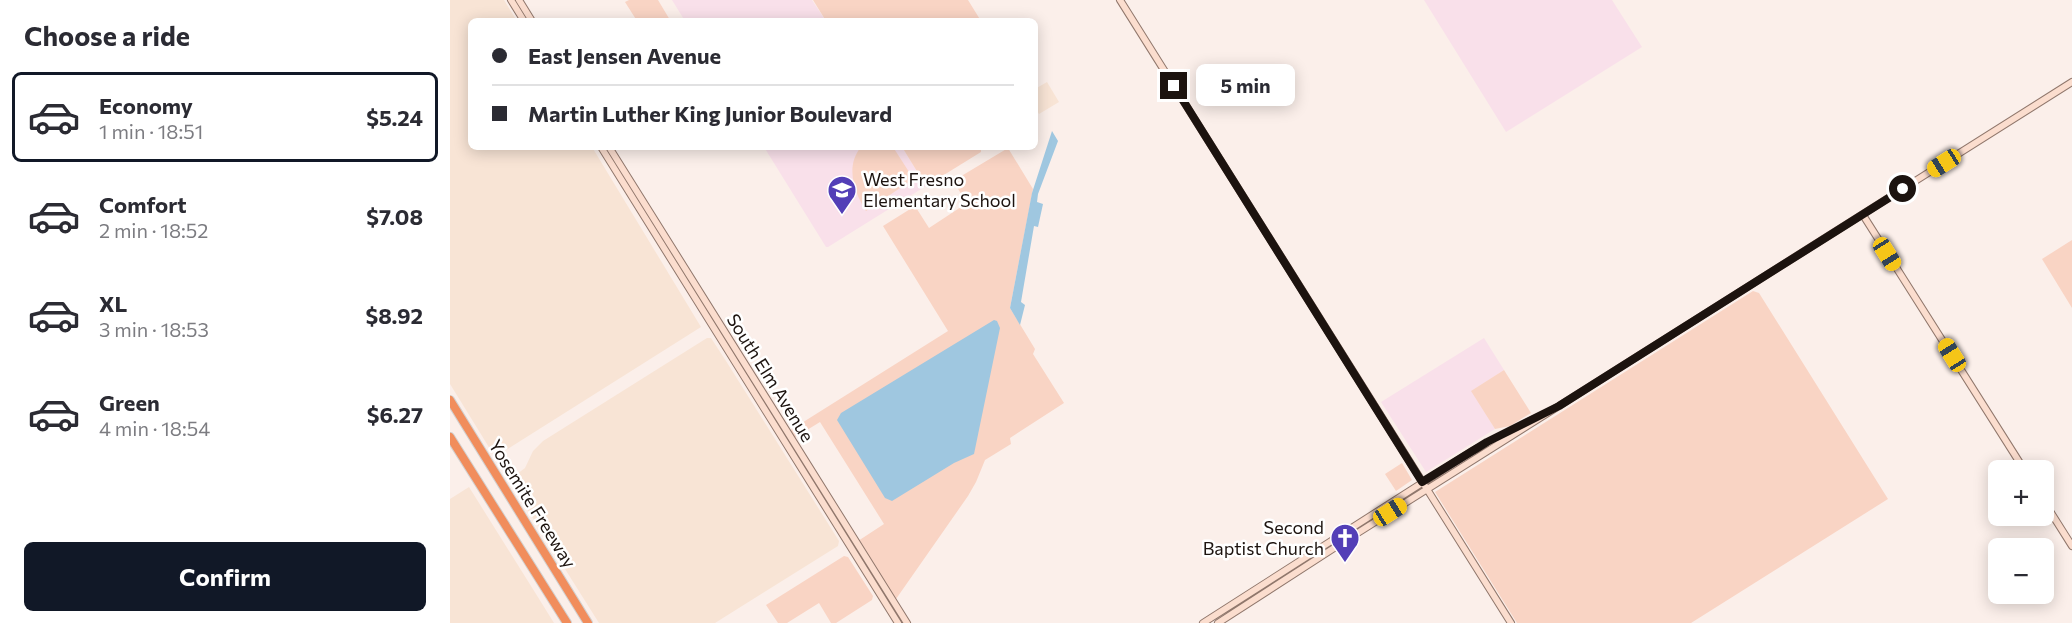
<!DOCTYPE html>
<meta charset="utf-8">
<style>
:root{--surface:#fff;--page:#f2f2f3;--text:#2b2b33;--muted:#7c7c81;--line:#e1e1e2;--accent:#111827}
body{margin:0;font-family:Commissioner,sans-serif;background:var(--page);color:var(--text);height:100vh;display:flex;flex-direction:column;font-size:22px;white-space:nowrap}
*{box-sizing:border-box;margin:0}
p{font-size:20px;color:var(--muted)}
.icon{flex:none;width:33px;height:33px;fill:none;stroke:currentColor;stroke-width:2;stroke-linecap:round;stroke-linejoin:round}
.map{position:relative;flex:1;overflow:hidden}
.sheet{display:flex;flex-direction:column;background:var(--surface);width:450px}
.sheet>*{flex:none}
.top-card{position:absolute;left:18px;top:18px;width:570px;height:132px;border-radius:9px;box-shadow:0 3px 15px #0003;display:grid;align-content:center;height:132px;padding:0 24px;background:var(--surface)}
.buttons{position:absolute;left:1538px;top:460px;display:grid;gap:12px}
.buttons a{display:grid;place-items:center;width:66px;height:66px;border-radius:9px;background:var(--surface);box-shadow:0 3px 15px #0003;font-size:30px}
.end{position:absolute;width:27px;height:27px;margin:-14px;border:8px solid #1c130f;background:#fff;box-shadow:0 0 0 3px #fff}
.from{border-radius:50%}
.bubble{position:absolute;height:42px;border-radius:9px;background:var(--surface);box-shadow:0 3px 15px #0003;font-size:20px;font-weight:700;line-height:42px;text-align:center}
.car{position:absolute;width:18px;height:36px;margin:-18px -9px;border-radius:8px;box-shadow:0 0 4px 2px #0007;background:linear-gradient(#f5c518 24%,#345 0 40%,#f5c518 0 76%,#345 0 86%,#f5c518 0)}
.top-card b{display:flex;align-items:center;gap:21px;height:57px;font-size:22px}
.top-card b+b{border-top:2px solid var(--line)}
.top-card i{width:15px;height:15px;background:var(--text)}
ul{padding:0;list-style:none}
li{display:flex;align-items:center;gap:18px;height:90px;margin:0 12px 9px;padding:0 12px;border:3px solid transparent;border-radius:9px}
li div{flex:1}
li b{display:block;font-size:22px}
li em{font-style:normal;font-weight:700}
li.current{border-color:var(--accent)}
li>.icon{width:54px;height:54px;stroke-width:1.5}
h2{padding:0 24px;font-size:27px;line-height:72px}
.button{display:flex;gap:12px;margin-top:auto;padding:12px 24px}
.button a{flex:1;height:69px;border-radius:9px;background:var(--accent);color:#fff;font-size:24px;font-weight:700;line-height:69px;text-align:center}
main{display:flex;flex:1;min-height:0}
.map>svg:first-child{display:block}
.industrial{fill:#f8e4d5}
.education{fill:#f9e0ea}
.green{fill:#f9d4c4}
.water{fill:#9fc7e0}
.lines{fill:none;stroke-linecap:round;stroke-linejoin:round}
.secondary-casing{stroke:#90776c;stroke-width:8}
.highway-casing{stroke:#d2d0cf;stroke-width:10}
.secondary{stroke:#fbddce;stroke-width:6}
.highway{stroke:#f18d5c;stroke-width:8}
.route{stroke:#1c130f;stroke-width:8}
.labels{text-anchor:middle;stroke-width:5;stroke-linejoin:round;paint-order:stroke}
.poi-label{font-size:18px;fill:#1c130f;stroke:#fff;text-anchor:start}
.street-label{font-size:18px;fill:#1c130f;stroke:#fff}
</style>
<main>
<section class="sheet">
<h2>Choose a ride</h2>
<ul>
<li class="current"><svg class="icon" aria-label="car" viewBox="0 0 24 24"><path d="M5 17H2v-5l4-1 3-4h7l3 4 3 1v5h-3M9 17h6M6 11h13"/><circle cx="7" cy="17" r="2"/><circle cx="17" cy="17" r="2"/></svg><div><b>Economy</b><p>1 min · 18:51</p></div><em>$5.24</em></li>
<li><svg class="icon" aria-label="car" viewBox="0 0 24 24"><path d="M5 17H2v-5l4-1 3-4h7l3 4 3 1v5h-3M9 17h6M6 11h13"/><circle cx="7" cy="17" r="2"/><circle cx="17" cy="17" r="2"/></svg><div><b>Comfort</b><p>2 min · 18:52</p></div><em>$7.08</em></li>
<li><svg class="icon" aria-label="car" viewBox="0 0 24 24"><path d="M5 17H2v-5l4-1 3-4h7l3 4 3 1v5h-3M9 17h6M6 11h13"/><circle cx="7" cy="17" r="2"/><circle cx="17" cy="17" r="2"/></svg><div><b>XL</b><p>3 min · 18:53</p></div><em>$8.92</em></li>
<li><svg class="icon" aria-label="car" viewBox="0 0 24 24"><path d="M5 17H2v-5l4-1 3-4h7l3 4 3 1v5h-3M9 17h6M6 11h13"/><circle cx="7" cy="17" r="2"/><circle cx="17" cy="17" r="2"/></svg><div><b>Green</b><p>4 min · 18:54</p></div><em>$6.27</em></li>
</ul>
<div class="button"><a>Confirm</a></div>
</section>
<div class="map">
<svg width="1622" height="623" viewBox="0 0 1622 623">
<rect width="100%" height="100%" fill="#fbefea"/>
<path class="industrial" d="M0 0H54L67 21H21V147H142L251 327 45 457 0 384Z
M597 82 609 102 589 114 585 107V89Z
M257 338H261L276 361 389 541 388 546 265 623H149L59 480 75 468 83 451 93 441Z
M19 487 86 594 104 623H0V499Z"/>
<path class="education" d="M222 0H362L376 21H235Z
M974 0H1162L1192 47 1056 132Z
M314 147H452L476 186 378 247H376Z
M1034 338 1054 370 1022 391 1045 429 976 472 931 402Z"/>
<path class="green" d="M179 0H208L220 20 187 21 175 2Z
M363 0H518L531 21H376Z
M411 147H443L461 175 459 182 416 211C404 192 395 166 411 147Z
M452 147H531V152L476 186Z
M558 148 583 189 560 308 585 349 583 354 614 403 560 438 561 444 535 460 526 482 518 496 446 599 408 541 434 524 370 422 344 438 339 431 498 331 433 226 465 206 479 228 517 203 503 181Z
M1622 240V308L1592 259Z
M1303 291 1309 293 1438 499 1241 623H1067L985 492Z
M1054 370 1081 413 1060 426 1045 429 1021 391Z
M952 463 962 480 946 491 935 474Z
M394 556 398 557 423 596 422 600 386 623H381L369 603 337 623H328L316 605Z"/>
<path class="water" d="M602 131 608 141 588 194 587 202 593 204 588 227 584 226 571 302 575 305 570 325 560 308 582 193Z
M544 320 547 321 550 328 524 454 504 463 442 501 435 498 387 420 391 413Z"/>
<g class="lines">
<g class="secondary-casing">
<path id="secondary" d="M61 0 74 21
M69 0 82 21
M670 0 1061 623
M151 147 448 623
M159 147 457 623
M1413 215 1575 471
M1593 500 1622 546
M753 623 1022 451 1084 419
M768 623 895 541 1622 82"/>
</g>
<g class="highway-casing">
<path id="highway" d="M0 400 138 623
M0 437 117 623"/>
</g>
<use href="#secondary" class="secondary"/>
<use href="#highway" class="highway"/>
</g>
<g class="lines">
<path class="route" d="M724 86 972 482 1037 442 1109 406 1453 189"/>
</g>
<defs>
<g id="school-pin" transform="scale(1.5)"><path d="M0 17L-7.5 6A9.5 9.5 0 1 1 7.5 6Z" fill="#533fb7" stroke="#fff"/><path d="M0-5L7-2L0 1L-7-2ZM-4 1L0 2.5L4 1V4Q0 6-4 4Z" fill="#fff"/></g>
<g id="church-pin" transform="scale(1.5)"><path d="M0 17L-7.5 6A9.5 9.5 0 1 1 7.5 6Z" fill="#533fb7" stroke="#fff"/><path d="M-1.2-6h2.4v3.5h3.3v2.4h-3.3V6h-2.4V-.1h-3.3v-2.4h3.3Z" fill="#fff"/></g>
</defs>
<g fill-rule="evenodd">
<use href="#school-pin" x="392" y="190"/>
<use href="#church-pin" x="895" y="538"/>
</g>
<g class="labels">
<g class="poi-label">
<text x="413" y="186">West Fresno<tspan x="413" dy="21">Elementary School</tspan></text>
<text x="874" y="534" text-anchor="end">Second<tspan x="874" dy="21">Baptist Church</tspan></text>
</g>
<g class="street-label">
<text transform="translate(320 378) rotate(58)" y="6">South Elm Avenue</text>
<text transform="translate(82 504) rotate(58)" y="6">Yosemite Freeway</text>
</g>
</g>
</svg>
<div class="buttons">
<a>+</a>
<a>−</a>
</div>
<i class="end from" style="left:1453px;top:189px"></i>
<i class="end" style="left:724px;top:86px"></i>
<div class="bubble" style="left:746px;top:64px;width:99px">5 min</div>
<i class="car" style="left:1494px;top:163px;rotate:238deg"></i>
<i class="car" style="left:1437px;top:254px;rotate:148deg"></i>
<i class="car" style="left:1502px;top:355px;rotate:328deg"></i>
<i class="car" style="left:940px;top:512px;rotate:58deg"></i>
<div class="top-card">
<b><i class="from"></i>East Jensen Avenue</b>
<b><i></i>Martin Luther King Junior Boulevard</b>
</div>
</div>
</main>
